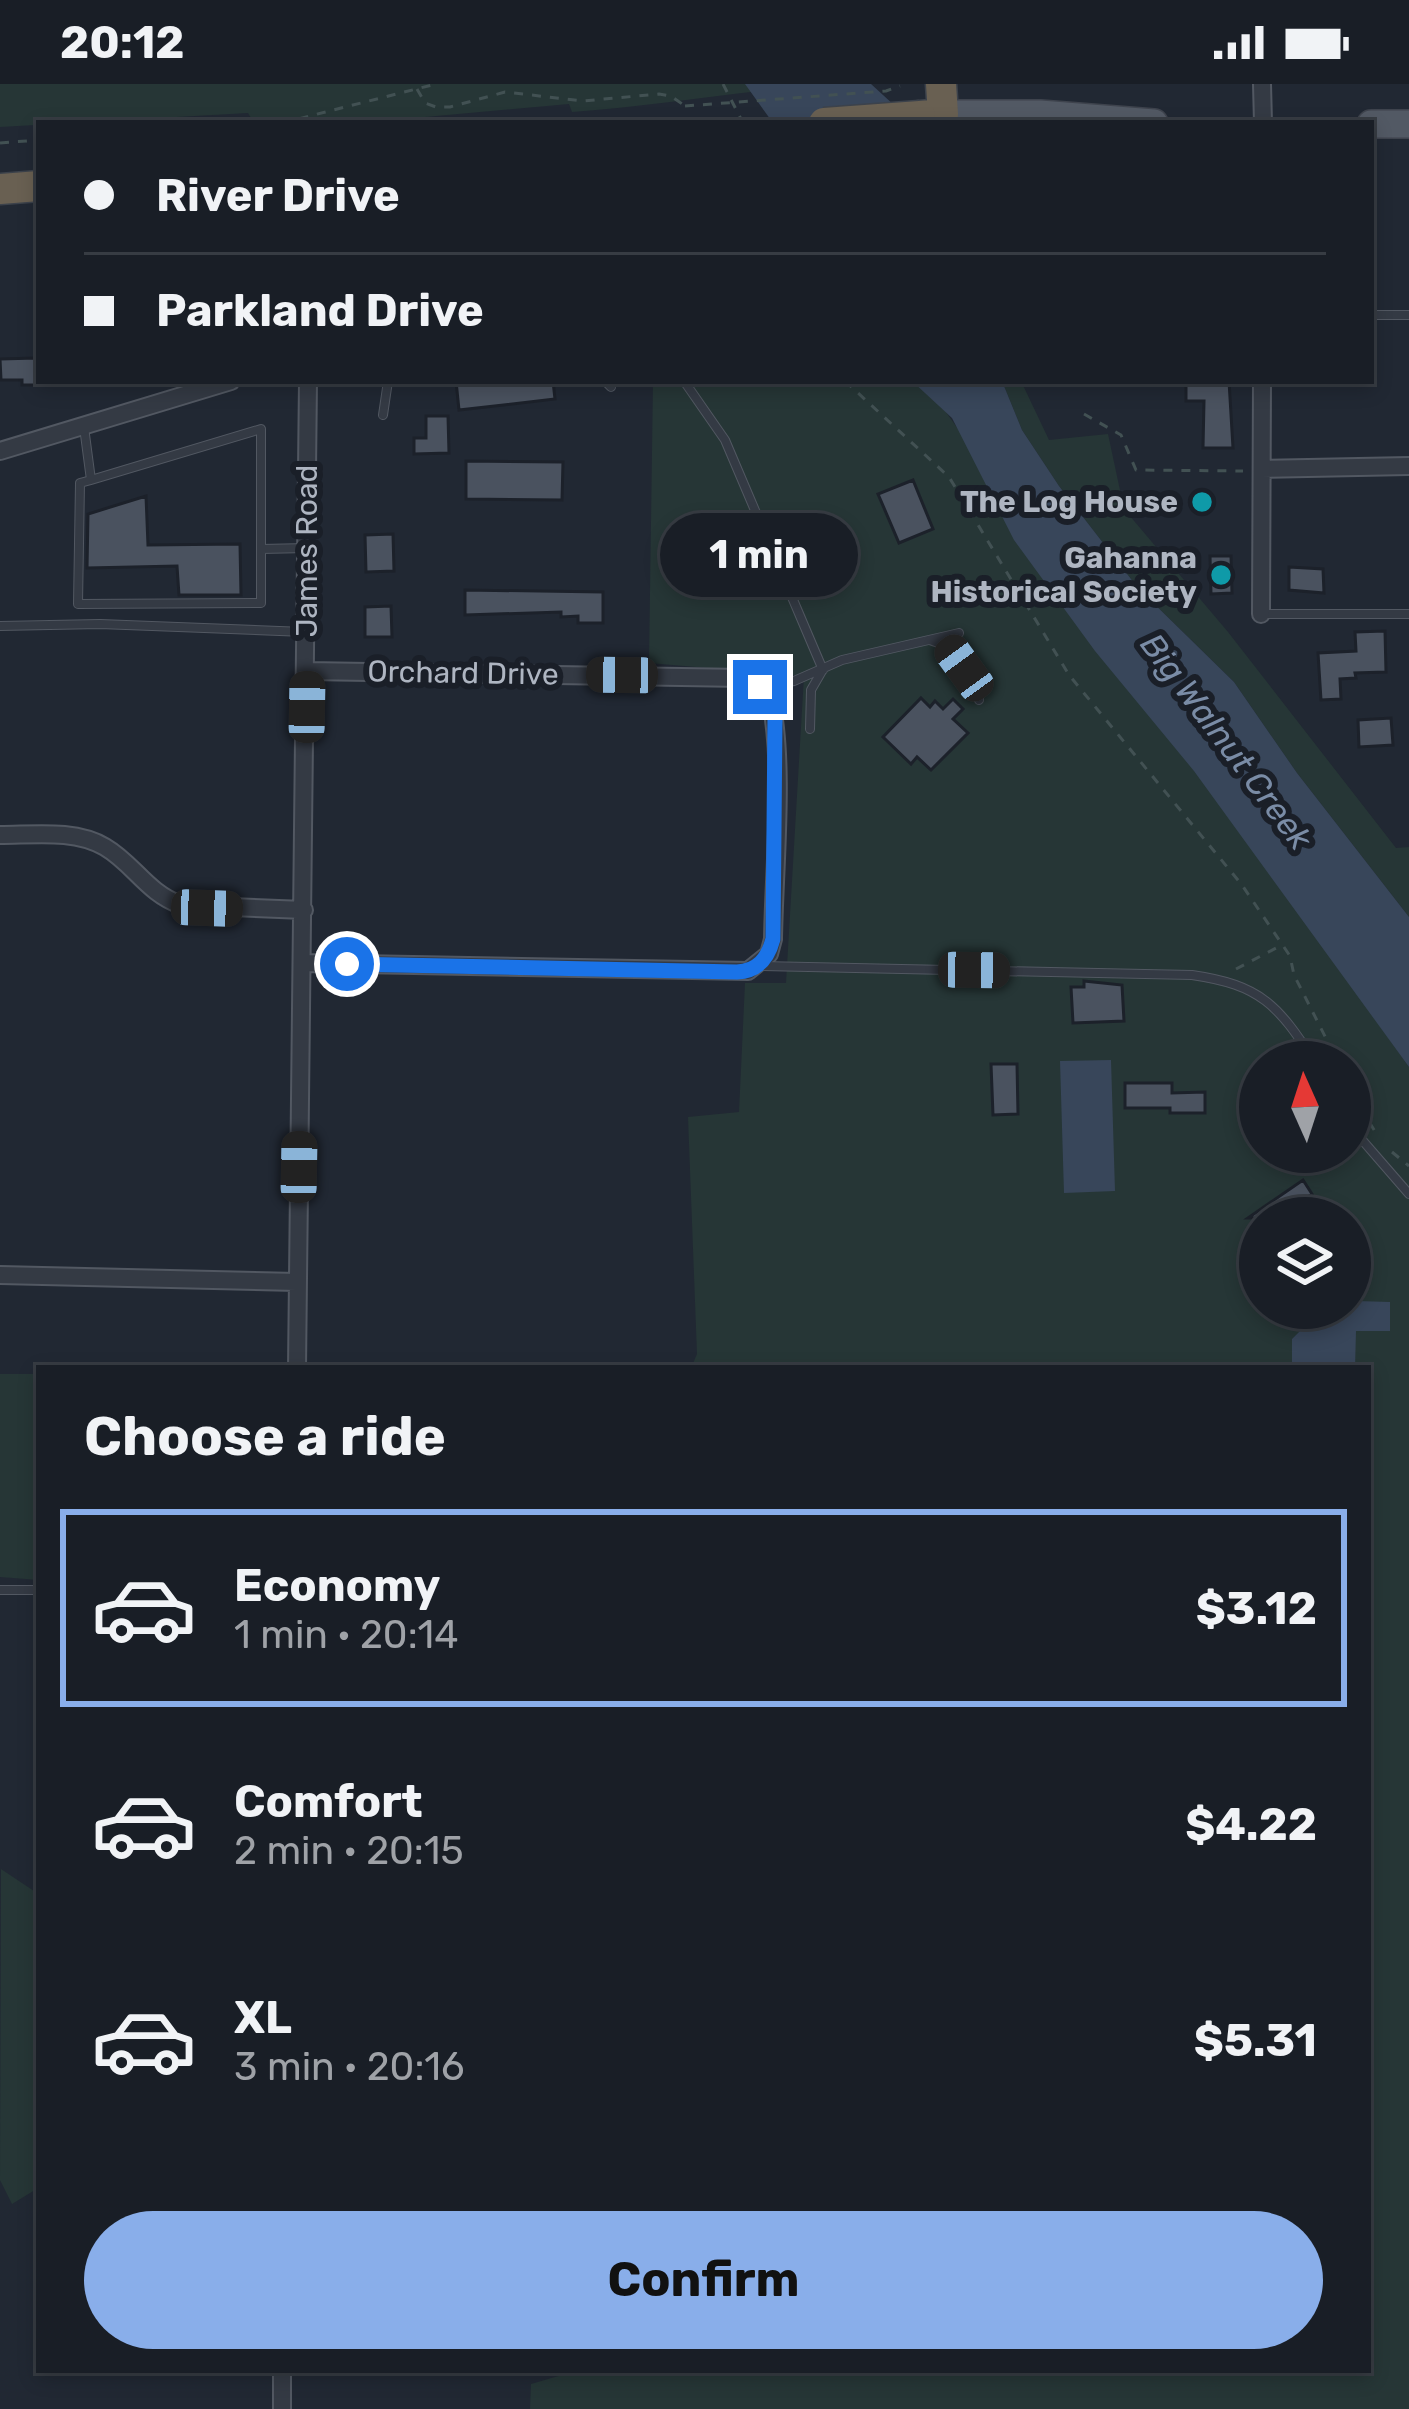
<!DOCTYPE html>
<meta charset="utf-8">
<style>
:root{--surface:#191e26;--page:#22272e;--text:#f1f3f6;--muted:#9fa2a7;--line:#373c43;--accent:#89aeea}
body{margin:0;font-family:Rubik,sans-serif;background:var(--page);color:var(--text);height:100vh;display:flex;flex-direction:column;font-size:45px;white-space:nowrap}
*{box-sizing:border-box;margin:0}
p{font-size:39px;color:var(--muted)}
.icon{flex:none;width:66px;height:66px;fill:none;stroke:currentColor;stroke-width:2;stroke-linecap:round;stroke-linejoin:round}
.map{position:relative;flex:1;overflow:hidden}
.sheet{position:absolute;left:36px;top:1281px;width:1335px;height:1008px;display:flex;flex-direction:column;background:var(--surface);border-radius:0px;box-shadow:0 6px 18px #0003,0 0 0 3px var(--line)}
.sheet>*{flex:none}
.top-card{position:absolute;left:36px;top:36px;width:1338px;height:264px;border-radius:0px;box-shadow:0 6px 18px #0003,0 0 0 3px var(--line);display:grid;align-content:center;height:264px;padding:0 48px;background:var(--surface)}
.needle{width:78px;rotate:357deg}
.fabs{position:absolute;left:1239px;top:957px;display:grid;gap:24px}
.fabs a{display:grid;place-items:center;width:132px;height:132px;border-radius:50%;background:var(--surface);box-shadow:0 6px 18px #0003,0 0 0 3px var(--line);font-size:60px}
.end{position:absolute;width:54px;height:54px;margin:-27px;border:15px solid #1a73e8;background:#fff;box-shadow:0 0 0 6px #fff}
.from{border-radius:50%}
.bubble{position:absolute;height:84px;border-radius:42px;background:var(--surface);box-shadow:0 6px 18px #0003,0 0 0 3px var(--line);font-size:39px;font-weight:700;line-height:84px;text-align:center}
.car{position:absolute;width:36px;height:72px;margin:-36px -18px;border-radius:15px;box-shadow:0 0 9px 3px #0007;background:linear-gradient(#222 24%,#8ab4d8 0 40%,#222 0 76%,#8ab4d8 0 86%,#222 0)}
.top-card b{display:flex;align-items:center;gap:42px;height:114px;font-size:45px}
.top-card b+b{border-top:3px solid var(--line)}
.top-card i{width:30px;height:30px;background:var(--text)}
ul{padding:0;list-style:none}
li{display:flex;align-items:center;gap:36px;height:198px;margin:0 24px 18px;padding:0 24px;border:6px solid transparent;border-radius:0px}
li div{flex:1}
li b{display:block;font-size:45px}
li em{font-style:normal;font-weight:700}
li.selected{border-color:var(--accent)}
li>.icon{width:108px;height:108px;stroke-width:1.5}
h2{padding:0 48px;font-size:54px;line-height:144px}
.primary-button{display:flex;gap:24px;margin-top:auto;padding:24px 48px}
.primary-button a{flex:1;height:138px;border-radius:72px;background:var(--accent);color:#111;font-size:48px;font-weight:700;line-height:138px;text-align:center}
.status{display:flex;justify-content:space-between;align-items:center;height:84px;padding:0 60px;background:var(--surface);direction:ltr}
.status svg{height:33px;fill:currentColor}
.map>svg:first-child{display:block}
.green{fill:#263636;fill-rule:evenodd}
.water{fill:#38465a}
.building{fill:#4a525f;stroke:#1c212a;stroke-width:3}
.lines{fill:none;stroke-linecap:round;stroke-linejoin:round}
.lane-casing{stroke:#525862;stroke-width:10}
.street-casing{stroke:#525862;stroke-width:20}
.primary-casing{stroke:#3e434d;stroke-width:30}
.highway-casing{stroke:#3c424b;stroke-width:33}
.path{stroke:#425153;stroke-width:3;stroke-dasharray:9 9;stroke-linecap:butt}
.lane{stroke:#343a44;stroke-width:8}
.street{stroke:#343a44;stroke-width:16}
.primary{stroke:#525964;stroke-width:27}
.highway{stroke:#696052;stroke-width:30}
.highway-bridge-casing{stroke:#3c424b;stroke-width:33;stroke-linecap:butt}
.path-bridge{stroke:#425153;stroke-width:3;stroke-dasharray:9 9;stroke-linecap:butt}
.highway-bridge{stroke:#696052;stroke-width:30}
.route{stroke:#1a73e8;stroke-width:15}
.culture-dot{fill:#0f9aa8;stroke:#1a1f28;stroke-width:4.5}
.labels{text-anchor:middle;stroke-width:12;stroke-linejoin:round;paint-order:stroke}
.poi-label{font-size:30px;font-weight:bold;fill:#aeb5c1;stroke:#1a1f28;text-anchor:end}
.street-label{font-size:30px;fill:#aeb5c1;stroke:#1a1f28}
.water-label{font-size:33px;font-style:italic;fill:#7a8ca6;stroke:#1a1f28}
</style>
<div class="status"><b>20:12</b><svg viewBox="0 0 49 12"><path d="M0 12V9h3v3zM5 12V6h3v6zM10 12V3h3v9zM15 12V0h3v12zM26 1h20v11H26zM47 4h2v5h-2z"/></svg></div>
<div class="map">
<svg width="1409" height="2325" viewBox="0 0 1409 2325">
<rect width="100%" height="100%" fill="#212833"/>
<path class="green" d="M0 0H835C746 6 660 22 572 28L569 20 360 39H254L248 29 0 43Z
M653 297H924L1409 983V2325H530L531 2300 579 2286H1368V1284H691L697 1270 688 1033 739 1028 745 899H786L804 592 649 579ZM1260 978H1350V1068H1260ZM1260 1134H1350V1224H1260Z
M1002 297H1021L1049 356 1108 350 1124 425 1228 548 1396 764 1409 763V833L1297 689 1234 598 1138 504 1059 402 1022 346Z
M0 1290H39V1496L0 1493Z
M1 1785 34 1807 39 1817V2096L35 2106 12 2120 0 2096Z"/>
<path class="water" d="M745 0H871L895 22 902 39H773Z
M912 297H1002L1022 346 1059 402 1138 504 1234 598 1297 689 1409 833V983L1194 687 1095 567 1014 456 952 334Z
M1111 976 1115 1107 1064 1109 1060 977Z
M1350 1162H1357V1217L1390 1218V1247H1356L1355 1284H1292V1255L1305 1242V1224H1350Z"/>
<path class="building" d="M36 274V301H22V296H1L0 275Z
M456 297H553L555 315 459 326Z
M1186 297H1229L1233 364H1203L1204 317H1186Z
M426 332H448L449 369 414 370V354H426Z
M466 377 563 378 562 416 466 415Z
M913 396 933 445 899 459 878 410Z
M146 412 148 461 240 460 241 511H179L177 482 87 484 88 430Z
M393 450 394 487 366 488 365 451Z
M1210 472H1231L1232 509 1211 510Z
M1289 483 1323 485 1324 509 1289 506Z
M465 506 603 508V539H578V532L561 533V528L465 531Z
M391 522 392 553H365V523Z
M1385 547 1386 588 1355 589 1356 594 1340 595 1341 615 1321 616 1318 569 1356 567 1355 548Z
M921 614 930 623 935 617 943 625 953 615 963 625 953 635 968 649 931 686 917 673 911 680 883 653Z
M1391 634 1393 661 1359 663 1358 636Z
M1084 897 1122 901 1124 937 1073 939 1071 903H1084Z
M991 980H1017L1018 1030 993 1031Z
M1125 999H1172V1009L1205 1008V1029H1170V1024H1125Z
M1303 1096 1312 1110 1277 1134H1248Z"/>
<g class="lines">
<g class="lane-casing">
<path id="lane" d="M1371 231H1409
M605 297 611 303
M684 297 725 356 823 586
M383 331 388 297
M84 343 91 396 261 345V519L78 520 80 399 91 396
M261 465 307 464
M1261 530H1409
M0 542 100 540 305 548
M930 556 949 563 979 616
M761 603 794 597 842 576 959 549
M810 645 811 606 822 587
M759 882 1192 891C1261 901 1278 921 1315 978
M1350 1042 1409 1110
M0 1506H39"/>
</g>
<g class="street-casing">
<path id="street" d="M1262 0 1263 39
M0 367 231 297
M1262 385 1409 382
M1261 530 1262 297
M0 751C33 751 75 745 105 763 134 780 147 809 181 821L304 826
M303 879 748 887 769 870 773 855C774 784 785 679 770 613L744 594 307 587
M0 1191 297 1198
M297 1284 308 297
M282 2325V2286"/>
</g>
<g class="primary-casing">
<path id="primary" d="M943 30H1040L1154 39
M1371 40H1409"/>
</g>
<g class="highway-casing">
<path id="highway" d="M920 32 943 30 941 0
M0 105 39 102"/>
</g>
<path class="path" d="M723 0 743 39
M417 5 425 19 436 23H450L505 8 583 17 659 10 671 12 685 22
M282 39 436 0
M0 59 39 56
M845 297 949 393 1069 591 1242 801 1290 872 1294 891 1338 978
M1084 330 1121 351 1136 386 1243 387
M1236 885 1280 862
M1350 1008 1378 1052
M1392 1068 1409 1082"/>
<use href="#lane" class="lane"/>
<use href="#street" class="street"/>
<use href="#primary" class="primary"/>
<use href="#highway" class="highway"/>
<g class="highway-bridge-casing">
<path id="highway-bridge" d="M824 39 920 32"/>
</g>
<path class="path-bridge" d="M685 22 886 7 900 2"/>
<use href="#highway-bridge" class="highway-bridge"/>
</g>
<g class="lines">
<path class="route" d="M347 880 737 888C758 887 768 874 773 855L775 633 770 613 760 603"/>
</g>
<g class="culture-dot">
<circle cx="1202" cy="418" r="12"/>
<circle cx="1221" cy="491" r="12"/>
</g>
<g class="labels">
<g class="poi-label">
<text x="1178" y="428">The Log House</text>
<text x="1197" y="484">Gahanna<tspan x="1197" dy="34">Historical Society</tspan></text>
</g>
<g class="street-label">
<text transform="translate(307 467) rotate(-90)" y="10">James Road</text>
<text transform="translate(463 589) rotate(1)" y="10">Orchard Drive</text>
</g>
<g class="water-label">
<text transform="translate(1227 657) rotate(53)" y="12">Big Walnut Creek</text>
</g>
</g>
</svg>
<div class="fabs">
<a><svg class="needle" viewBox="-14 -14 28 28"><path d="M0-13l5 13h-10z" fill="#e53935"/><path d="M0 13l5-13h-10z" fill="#9fa2a7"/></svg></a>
<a><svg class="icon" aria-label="layers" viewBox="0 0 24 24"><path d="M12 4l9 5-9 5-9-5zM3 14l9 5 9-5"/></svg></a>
</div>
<i class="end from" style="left:347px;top:880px"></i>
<i class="end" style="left:760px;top:603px"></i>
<div class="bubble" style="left:660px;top:429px;width:198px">1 min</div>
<i class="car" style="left:964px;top:584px;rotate:324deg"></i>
<i class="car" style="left:622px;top:591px;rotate:271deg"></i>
<i class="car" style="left:307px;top:623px;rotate:1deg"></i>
<i class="car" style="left:207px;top:824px;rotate:92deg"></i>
<i class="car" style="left:974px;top:886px;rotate:91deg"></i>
<i class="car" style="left:299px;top:1083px;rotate:1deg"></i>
<div class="top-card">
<b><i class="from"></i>River Drive</b>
<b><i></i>Parkland Drive</b>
</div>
<section class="sheet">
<h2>Choose a ride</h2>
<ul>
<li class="selected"><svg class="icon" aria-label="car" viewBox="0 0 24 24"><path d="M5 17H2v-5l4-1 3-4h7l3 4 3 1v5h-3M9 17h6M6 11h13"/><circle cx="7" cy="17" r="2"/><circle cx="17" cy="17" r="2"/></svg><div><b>Economy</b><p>1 min · 20:14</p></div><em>$3.12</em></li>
<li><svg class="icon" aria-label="car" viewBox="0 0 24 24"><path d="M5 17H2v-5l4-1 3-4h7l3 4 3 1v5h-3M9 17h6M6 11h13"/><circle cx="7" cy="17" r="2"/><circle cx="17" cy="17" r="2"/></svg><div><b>Comfort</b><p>2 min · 20:15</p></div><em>$4.22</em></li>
<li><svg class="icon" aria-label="car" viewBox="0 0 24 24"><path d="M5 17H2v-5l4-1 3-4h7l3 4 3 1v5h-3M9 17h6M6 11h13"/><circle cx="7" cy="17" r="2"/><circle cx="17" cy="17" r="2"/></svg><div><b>XL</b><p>3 min · 20:16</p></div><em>$5.31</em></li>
</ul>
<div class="primary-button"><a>Confirm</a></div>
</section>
</div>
